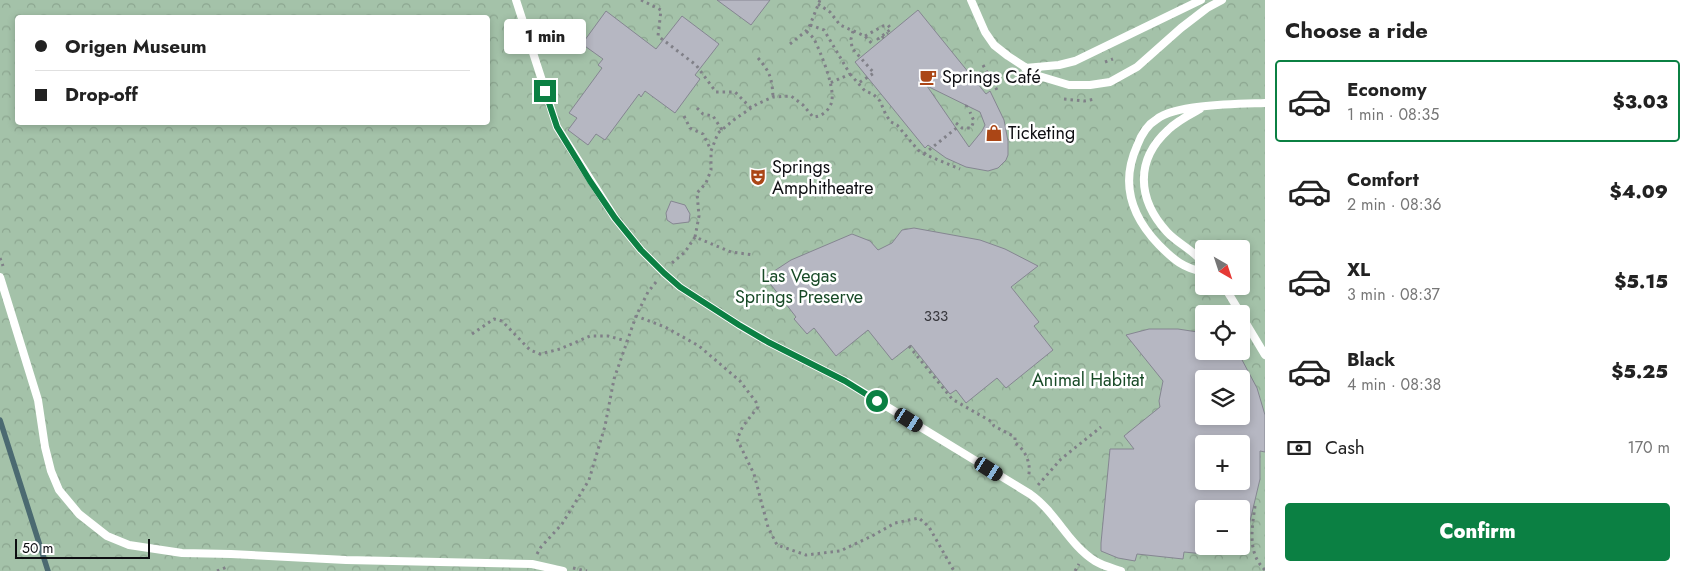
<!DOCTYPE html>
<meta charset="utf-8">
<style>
:root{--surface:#fff;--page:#f6f6f6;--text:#222;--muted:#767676;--line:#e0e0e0;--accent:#0b8043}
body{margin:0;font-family:Jost,sans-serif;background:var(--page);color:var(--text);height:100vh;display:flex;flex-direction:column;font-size:19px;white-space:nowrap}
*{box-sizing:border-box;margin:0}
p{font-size:16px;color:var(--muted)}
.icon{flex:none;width:28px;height:28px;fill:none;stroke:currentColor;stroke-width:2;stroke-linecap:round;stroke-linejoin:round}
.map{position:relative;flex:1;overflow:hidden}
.details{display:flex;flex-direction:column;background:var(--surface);width:425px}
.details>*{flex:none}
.banner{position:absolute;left:15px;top:15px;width:475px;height:110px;border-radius:5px;box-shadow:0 2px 8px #0003;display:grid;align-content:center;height:110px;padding:0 20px;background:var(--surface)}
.needle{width:32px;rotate:141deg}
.fabs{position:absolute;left:1195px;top:240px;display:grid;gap:10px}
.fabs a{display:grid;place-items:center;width:55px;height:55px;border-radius:5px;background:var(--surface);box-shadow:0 2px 8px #0003;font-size:25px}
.scale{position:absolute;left:15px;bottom:12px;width:135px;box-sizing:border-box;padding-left:5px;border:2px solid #0e0e12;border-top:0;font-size:14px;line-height:18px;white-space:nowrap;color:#0e0e12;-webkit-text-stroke:4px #fff;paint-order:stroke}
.end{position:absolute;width:22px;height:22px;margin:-11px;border:6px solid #0b8043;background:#fff;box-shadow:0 0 0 2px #fff}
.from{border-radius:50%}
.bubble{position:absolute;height:35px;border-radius:5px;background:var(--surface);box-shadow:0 2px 8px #0003;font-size:16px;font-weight:800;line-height:35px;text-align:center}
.car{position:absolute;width:15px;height:30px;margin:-15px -8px;border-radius:6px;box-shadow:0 0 4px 1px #0007;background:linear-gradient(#222 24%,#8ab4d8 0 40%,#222 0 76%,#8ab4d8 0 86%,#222 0)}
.banner b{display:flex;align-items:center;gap:18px;height:48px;font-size:19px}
.banner b+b{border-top:1px solid var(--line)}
.banner i{width:12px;height:12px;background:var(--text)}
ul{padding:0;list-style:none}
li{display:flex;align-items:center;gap:15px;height:82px;margin:0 10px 8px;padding:0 10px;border:2px solid transparent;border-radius:5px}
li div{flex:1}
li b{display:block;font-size:19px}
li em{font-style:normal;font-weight:800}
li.selected{border-color:var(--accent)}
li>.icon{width:45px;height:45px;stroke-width:1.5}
h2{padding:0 20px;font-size:22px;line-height:60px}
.pay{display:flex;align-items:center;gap:12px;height:55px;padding:0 20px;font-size:19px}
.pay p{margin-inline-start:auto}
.action{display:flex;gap:10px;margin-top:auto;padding:10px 20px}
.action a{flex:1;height:58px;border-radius:5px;background:var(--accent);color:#fff;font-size:20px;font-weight:800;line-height:58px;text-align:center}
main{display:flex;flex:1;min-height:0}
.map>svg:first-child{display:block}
.park{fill:url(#park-crowns);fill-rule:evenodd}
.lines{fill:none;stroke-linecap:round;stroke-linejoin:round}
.stream{stroke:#4b6a71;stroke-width:5.5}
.building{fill:#b6b7c2;stroke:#858691;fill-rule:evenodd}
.path{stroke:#808088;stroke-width:3;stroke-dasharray:2.5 4;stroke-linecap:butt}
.service{stroke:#fff;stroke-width:8}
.route{stroke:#0b8043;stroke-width:6}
.labels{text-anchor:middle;stroke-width:5;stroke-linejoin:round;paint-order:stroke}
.number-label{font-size:15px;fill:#38383e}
.poi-label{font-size:18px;fill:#0e0e12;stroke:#fff;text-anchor:start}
.park-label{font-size:18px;fill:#184a27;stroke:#fff}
</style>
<main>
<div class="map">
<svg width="1265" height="571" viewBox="0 0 1265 571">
<defs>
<pattern id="park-crowns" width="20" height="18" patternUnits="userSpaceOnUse" patternTransform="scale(1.25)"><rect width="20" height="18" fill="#a4c2a9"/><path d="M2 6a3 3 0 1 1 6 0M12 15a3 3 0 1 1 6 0" fill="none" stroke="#8ca690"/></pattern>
</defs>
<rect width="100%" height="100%" fill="#e1e2ed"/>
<path class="park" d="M0 0H1265V571H0ZM18 18H488V122H18ZM1204 249H1241V286H1204ZM1204 314H1241V351H1204ZM1204 379H1241V416H1204ZM1204 444H1241V481H1204ZM1204 509H1241V546H1204Z"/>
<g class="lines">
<path class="stream" d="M0 420 48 571"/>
</g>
<path class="building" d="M717 0H770L751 25Z
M918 10 986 94 990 91 1004 120 1008 141V155L1006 160 998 168 988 171 966 167 946 158 928 145 925 148 855 62ZM927 86 980 112 985 125 982 131 969 147Z
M606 11 656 49 682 16 719 44 695 75 700 79 675 113 645 91 641 97 639 94 605 140 596 134 588 145 568 130 577 118 569 113 602 68 598 65 603 59 582 44Z
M671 201 685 205 690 214 689 222 673 224 667 220 666 213Z
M914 228 980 240 1005 249 1038 266 1011 287 1039 322 1034 326 1053 350 1006 388 997 378 966 403 956 390 950 394 911 345 892 360 868 330 836 356 814 328 807 334 794 319 796 317 765 277 791 260 852 234 870 241 878 250 892 243 902 230Z
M1149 329H1178L1204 333V351H1235L1241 360V358L1257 388 1265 415V452L1260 451V479L1246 538 1241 537V509H1204V554L1184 552 1183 559 1137 554 1135 561 1118 558 1101 551V543L1110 449H1134L1124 436 1160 407 1159 401 1163 381 1126 335ZM1204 379H1241V416H1204ZM1204 444H1241V481H1204Z"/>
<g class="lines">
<path class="path" d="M641 0 661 10 658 36 696 65 716 92H735L751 108
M818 4 830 12 840 25 865 36 874 46
M810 25 824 30 850 74 830 83
M853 31 851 39 852 48 874 73 857 84
M865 36 883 26 888 25 891 29 878 39 879 40 888 33
M790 44 806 31 810 25 820 0
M758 58C770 72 772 78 773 97
M1105 62 1113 59
M983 65 997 90
M850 74 865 91 873 94 880 101 886 115 891 122 897 125 918 150 924 154 960 169
M1064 99 1084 101 1095 99
M966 107 967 105
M697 108 703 114 713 116 722 130
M684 116 690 128 703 134 711 150
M956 123 962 128H971L974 121 970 112
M924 154 959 126
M695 237 699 216 697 193 706 183 711 170V151L718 133 735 119 757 104 773 97 791 96 803 105 813 117C822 117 831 109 832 100 834 85 821 53 814 39 812 36 809 34 806 31
M0 258 3 266
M672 263 685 252 695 237 731 252 754 255
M656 282 648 292 636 316 665 327 699 346 740 381 756 402 758 407 743 426 737 439 754 474 768 527 777 545 806 555 840 551 872 536 895 523 919 518 929 527 954 571
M472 334 494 319 502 321 530 350 540 354 560 349 590 336H608L626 341
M909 346 952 399 992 422 994 426 1015 437V443C1026 450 1032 465 1028 478
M1038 485 1061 459 1101 427
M1255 506C1252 528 1247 553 1265 570
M537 554 541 547 562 524 589 480 605 426 614 379 636 316
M573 568 587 571
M217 571 227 567
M1075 571 1079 564"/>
<path class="service" d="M516 0 557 127 615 218 641 250 664 273 680 287 739 325 768 342 845 381 1030 494C1056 512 1069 545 1095 561 1103 566 1112 568 1121 571
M971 0 985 32 994 45 1008 56 1039 76 1069 85H1090L1110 82 1137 67 1181 28 1207 8 1222 0
M1025 68 1059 65 1075 61 1201 0
M1200 109C1189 115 1177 121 1168 130 1135 160 1137 199 1167 232 1178 244 1194 250 1204 264
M1204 272C1183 268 1174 260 1159 245 1132 217 1120 184 1137 146 1141 135 1147 125 1157 119 1176 104 1240 104 1265 103
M0 277 38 400 45 447 51 471 59 490 79 514 107 536 129 545 182 553 231 554 346 560 532 564 563 571
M1224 286 1241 314
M1241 315 1265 355"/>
</g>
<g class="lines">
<path class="route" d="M545 91 557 127 590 181 615 218 641 250 664 273 680 287 739 325 768 342 845 381 877 401"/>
</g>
<defs>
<g id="cafe-bare" transform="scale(1.35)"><path d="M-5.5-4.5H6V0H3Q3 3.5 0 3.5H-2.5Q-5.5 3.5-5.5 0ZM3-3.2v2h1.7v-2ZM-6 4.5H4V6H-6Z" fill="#ab4616" stroke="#fff" stroke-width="2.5" paint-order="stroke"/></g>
<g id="shop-bare" transform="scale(1.35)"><path d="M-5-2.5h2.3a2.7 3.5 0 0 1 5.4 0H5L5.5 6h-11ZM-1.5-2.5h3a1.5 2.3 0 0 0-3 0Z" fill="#ab4616" stroke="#fff" stroke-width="2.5" paint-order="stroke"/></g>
<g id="theatre-bare" transform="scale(1.35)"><path d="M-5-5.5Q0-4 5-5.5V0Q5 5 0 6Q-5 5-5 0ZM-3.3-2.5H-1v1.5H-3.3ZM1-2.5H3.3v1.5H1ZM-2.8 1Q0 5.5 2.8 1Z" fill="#ab4616" stroke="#fff" stroke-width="2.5" paint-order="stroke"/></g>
</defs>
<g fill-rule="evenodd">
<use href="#cafe-bare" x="928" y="77"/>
<use href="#shop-bare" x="994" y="133"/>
<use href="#theatre-bare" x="758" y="177"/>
</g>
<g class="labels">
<g class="number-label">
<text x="936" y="321">333</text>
</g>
<g class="poi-label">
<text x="942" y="83">Springs Café</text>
<text x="1008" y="139">Ticketing</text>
<text x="772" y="173">Springs<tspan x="772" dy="21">Amphitheatre</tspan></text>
</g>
<g class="park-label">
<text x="799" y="282">Las Vegas<tspan x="799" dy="21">Springs Preserve</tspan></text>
<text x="1088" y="386">Animal Habitat</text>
</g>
</g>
</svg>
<div class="fabs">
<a><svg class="needle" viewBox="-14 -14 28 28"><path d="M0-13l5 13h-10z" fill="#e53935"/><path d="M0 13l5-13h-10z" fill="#767676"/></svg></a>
<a><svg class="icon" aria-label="locate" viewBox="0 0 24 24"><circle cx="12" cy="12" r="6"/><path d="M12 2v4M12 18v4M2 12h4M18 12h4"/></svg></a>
<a><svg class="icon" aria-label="layers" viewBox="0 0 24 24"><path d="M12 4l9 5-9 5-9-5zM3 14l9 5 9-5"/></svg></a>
<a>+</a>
<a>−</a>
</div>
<div class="scale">50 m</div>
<i class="end from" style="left:877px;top:401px"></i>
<i class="end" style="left:545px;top:91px"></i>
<div class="bubble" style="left:504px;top:19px;width:82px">1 min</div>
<i class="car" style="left:909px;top:420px;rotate:122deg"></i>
<i class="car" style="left:989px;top:469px;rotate:122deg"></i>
<div class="banner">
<b><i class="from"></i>Origen Museum</b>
<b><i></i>Drop-off</b>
</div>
</div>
<section class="details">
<h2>Choose a ride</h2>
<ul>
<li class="selected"><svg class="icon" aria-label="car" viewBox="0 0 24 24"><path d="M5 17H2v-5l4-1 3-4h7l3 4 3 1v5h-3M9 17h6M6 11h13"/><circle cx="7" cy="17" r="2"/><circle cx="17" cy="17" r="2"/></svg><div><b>Economy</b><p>1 min · 08:35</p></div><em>$3.03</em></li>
<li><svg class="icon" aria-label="car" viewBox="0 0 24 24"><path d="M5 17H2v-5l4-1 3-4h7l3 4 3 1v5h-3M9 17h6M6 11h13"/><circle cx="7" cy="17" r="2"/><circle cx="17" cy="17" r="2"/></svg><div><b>Comfort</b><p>2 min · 08:36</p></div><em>$4.09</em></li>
<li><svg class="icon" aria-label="car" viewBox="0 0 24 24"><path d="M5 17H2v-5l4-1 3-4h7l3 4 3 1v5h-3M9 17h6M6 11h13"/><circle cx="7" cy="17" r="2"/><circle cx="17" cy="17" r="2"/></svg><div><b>XL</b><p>3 min · 08:37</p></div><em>$5.15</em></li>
<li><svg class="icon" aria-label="car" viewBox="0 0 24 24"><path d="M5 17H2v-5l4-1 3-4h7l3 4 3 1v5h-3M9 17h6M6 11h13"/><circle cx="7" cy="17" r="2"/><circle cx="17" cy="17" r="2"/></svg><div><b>Black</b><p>4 min · 08:38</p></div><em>$5.25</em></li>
</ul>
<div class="pay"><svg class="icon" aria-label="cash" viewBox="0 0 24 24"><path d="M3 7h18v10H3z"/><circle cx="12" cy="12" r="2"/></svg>Cash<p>170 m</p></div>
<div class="action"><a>Confirm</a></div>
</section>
</main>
